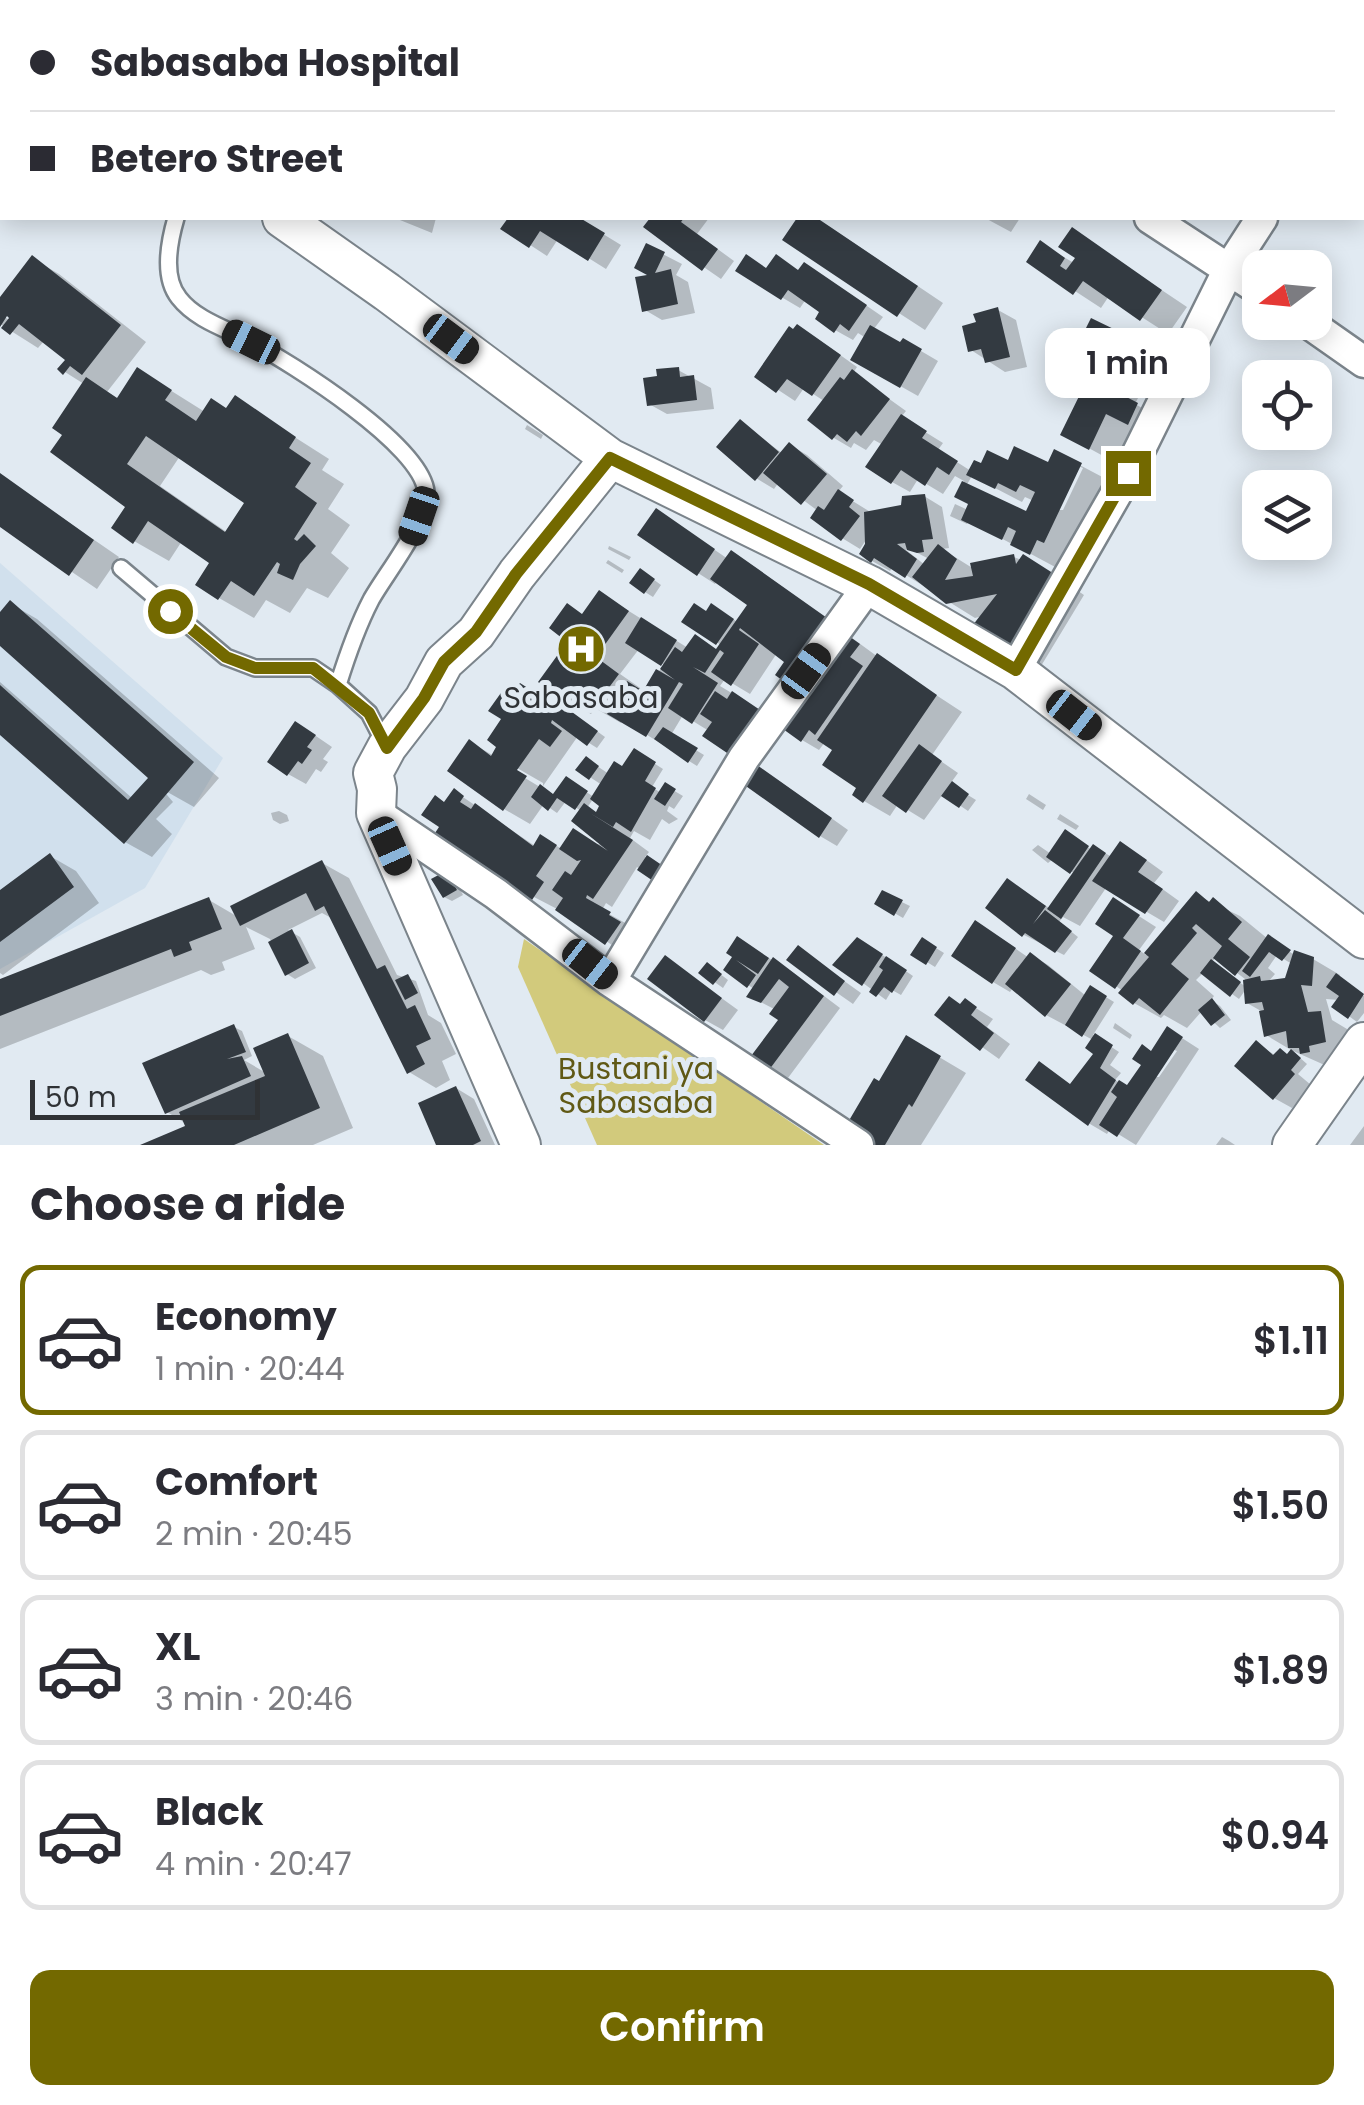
<!DOCTYPE html>
<meta charset="utf-8">
<style>
:root{--surface:#fff;--page:#f7f7f7;--text:#2b2b33;--muted:#7c7c81;--line:#e1e1e2;--accent:#736900}
body{margin:0;font-family:Poppins,sans-serif;background:var(--page);color:var(--text);height:100vh;display:flex;flex-direction:column;font-size:38px;white-space:nowrap}
*{box-sizing:border-box;margin:0}
p{font-size:32px;color:var(--muted)}
.icon{flex:none;width:55px;height:55px;fill:none;stroke:currentColor;stroke-width:2;stroke-linecap:round;stroke-linejoin:round}
.map{position:relative;height:1145px;overflow:hidden}
.side{display:flex;flex-direction:column;background:var(--surface);flex:1}
.side>*{flex:none}
.guide{position:absolute;left:0px;top:0px;width:1365px;height:220px;box-shadow:0 5px 25px #0003;display:grid;align-content:center;height:220px;padding:0 30px;background:var(--surface)}
.needle{width:65px;rotate:254deg}
.tools{position:absolute;left:1242px;top:250px;display:grid;gap:20px}
.tools a{display:grid;place-items:center;width:90px;height:90px;border-radius:20px;background:var(--surface);box-shadow:0 5px 25px #0003;font-size:50px}
.scale{position:absolute;left:30px;bottom:25px;width:230px;box-sizing:border-box;padding-left:10px;border:5px solid #2f3235;border-top:0;font-size:28px;line-height:35px;white-space:nowrap;color:#2f3235;-webkit-text-stroke:8px #e1eaf2;paint-order:stroke}
.end{position:absolute;width:45px;height:45px;margin:-22px;border:12px solid #736900;background:#fff;box-shadow:0 0 0 5px #fff}
.from{border-radius:50%}
.bubble{position:absolute;height:70px;border-radius:20px;background:var(--surface);box-shadow:0 5px 25px #0003;font-size:32px;font-weight:600;line-height:70px;text-align:center}
.car{position:absolute;width:30px;height:60px;margin:-30px -15px;border-radius:12px;box-shadow:0 0 8px 2px #0007;background:linear-gradient(#222 24%,#8ab4d8 0 40%,#222 0 76%,#8ab4d8 0 86%,#222 0)}
.guide b{display:flex;align-items:center;gap:35px;height:95px;font-size:38px}
.guide b+b{border-top:2px solid var(--line)}
.guide i{width:25px;height:25px;background:var(--text)}
ul{padding:0;list-style:none}
li{display:flex;align-items:center;gap:30px;height:150px;margin:0 20px 15px;padding:0 10px;border:5px solid var(--line);border-radius:20px}
li div{flex:1}
li b{display:block;font-size:38px}
li em{font-style:normal;font-weight:600}
li.active{border-color:var(--accent)}
li>.icon{width:90px;height:90px;stroke-width:1.5}
h2{padding:0 30px;font-size:45px;line-height:120px}
.primary-button{display:flex;gap:20px;margin-top:auto;padding:20px 30px}
.primary-button a{flex:1;height:115px;border-radius:20px;background:var(--accent);color:#fff;font-size:40px;font-weight:600;line-height:115px;text-align:center}
.map>svg:first-child{display:block}
.built{fill:#d1e0ed}
.green{fill:#d2ca7c}
.shadow{fill:#0003;fill-rule:evenodd}
.building{fill:#333a41;fill-rule:evenodd}
.lines{fill:none;stroke-linecap:round;stroke-linejoin:round}
.service-casing{stroke:#7b848b;stroke-width:20}
.minor-casing{stroke:#7b848b;stroke-width:35}
.tertiary-casing{stroke:#7b848b;stroke-width:42}
.service{stroke:#fff;stroke-width:15}
.minor{stroke:#fff;stroke-width:30}
.tertiary{stroke:#fff;stroke-width:38}
.route{stroke:#736900;stroke-width:12}
.labels{text-anchor:middle;stroke-width:10;stroke-linejoin:round;paint-order:stroke}
.poi-label{font-size:30px;fill:#2f3235;stroke:#e1eaf2}
.park-label{font-size:30px;fill:#605915;stroke:#e1eaf2}
</style>
<div class="map">
<svg width="1364" height="1145" viewBox="0 0 1364 1145">
<rect width="100%" height="100%" fill="#e1eaf2"/>
<path class="built" d="M0 563 223 758 145 888 0 969Z"/>
<path class="green" d="M524 939 824 1145H597L518 967Z"/>
<path class="shadow" d="M71 0H170L173 2H75Z
M387 0H415L418 1 387 2Z
M424 0H544L546 2H424Z
M558 0H606L609 2H556Z
M1305 0H1334L1339 2H1305Z
M0 71 2 72V158L0 156Z
M0 164 2 165V192L0 191Z
M395 218H436L432 233Z
M510 218H577L621 245 606 269 558 239 547 256 504 228Z
M653 218H709L697 234 734 261 721 279 646 227Z
M800 218H814L830 227 943 303 925 330 785 239Z
M985 218H1020L1011 232Z
M1072 230 1187 307 1168 334 1109 296 1101 308 1029 261 1041 244 1074 263 1078 257Z
M647 246 682 264 676 275 688 282 695 313 662 320 645 310 652 276Z
M33 259 59 274 146 342 107 392 119 399 138 370 205 412 228 411 235 399 329 459 322 470 344 484 328 509 350 525 331 553 349 568 328 598 307 588 290 613 266 600 254 618 219 598 213 562 182 541 169 561 134 541 129 506 65 434 84 384 65 372 68 359 44 341 38 348 0 324V315L14 322 0 308V301ZM180 456 248 502 228 533 160 486Z
M768 270 822 275 883 317 873 330 901 346 904 341 938 361 918 396 854 360 866 338 858 333 853 340 835 330 823 311 806 299 800 308 783 298Z
M998 310 1016 320 1027 367 1005 372 971 350 979 324Z
M1093 321 1184 368 1167 403 1142 390 1135 404 1164 420 1155 438 1133 427 1116 463 1063 434 1088 383 1053 364 1066 339 1080 346Z
M815 337 857 367 853 373 906 411 901 417 943 443 938 450 971 471 1009 463 1049 466 1055 452 1108 480 1071 556 1064 553 1057 568 969 521 967 524 950 516 955 504 968 510 971 504 957 496 964 481 955 476 943 494 918 479 910 492 892 482 883 445 874 440 866 450 854 443 851 448 834 438 824 401 804 388 795 401 757 376ZM1078 466 1083 468 1063 510H1057ZM972 476 1022 502 1025 497 1034 501 1027 515 966 486Z
M678 370 711 388 714 409 667 414 649 404Z
M741 422 783 454 790 445 807 455 843 486 838 492 872 513 903 507 924 496 942 507 949 548 942 549 974 569 1014 557 1050 572 1084 595 1038 671 983 616 975 618 893 567 890 571 872 561 862 553 866 540 860 549 842 538 818 511 779 482 774 489 756 478ZM908 548 929 559 925 565 906 550Z
M527 425 543 435 541 439 525 429Z
M0 475 119 557 97 589 0 523Z
M674 522 728 559 732 553 758 569 878 657 962 712 932 755 958 773 950 784 976 800 968 811 943 794 924 820 898 804 890 816 864 801 836 750 825 742 819 750 802 740 787 662 777 653 750 694 725 679 720 686 750 704 709 731 683 715 671 735 704 755 697 766 623 720 621 723 595 708 591 714 565 699 571 641 600 593 688 648 718 650 721 645 684 621 707 613 729 616 737 622 750 604 717 581 715 584 698 573ZM639 649 667 667 658 671 646 692 620 674Z
M609 546 631 557 629 560 608 549Z
M608 560 624 570 622 573 606 563Z
M649 576 661 585 653 597 645 592Z
M11 604 37 619 219 778 194 807 162 789 173 802 156 819 172 834 152 857 125 842 0 731V682L132 798 160 788 0 643V616Z
M513 699 572 713 605 737 597 748 578 736 543 786V783L517 768 515 772 555 796 574 784 594 797 602 785 579 770 594 764 609 774 624 769 635 751 663 769 652 787 661 793 666 786 683 796 674 809 669 806 667 811 678 819 669 824 662 819 650 840 634 831 630 838 649 852 645 857 676 877 661 883 637 867 612 907 606 903 602 910 627 924 624 953 561 911 534 897 438 832 446 804 454 791 535 846 541 837 562 849 601 844 581 811 566 801 557 813 544 804 530 824 504 809 470 742 494 756ZM593 799 603 805 597 814 587 808Z
M313 734 332 747 323 759 328 762 321 772 316 769 306 784 288 774Z
M775 778 848 830 837 846 820 836Z
M1029 794 1046 805 1043 810 1026 799Z
M279 811 287 815 289 821 280 824 273 820 271 813Z
M1060 814 1079 826 1076 830 1057 819Z
M1074 837 1092 850 1094 847 1112 857 1138 854 1163 872 1154 883 1179 901 1164 922 1106 888 1080 926 1063 917 1059 922 1078 937 1064 955 1024 935 988 907 1030 896 1051 909 1075 874 1053 859 1048 863 1032 850 1038 845 1051 854Z
M50 856 76 871 99 903 3 975 0 973V893Z
M322 863 349 878 397 975 416 981 428 1015 441 1023 456 1054 442 1061 450 1080 436 1088 409 1072 333 919 322 913 288 930 300 937 316 968 295 979 287 974 270 939 246 927 255 949 222 962 225 970 211 975 201 970 0 1049V982L209 900 238 917Z
M454 878 463 895 452 901 444 897Z
M883 893 910 906 903 918 877 903Z
M1196 895 1240 916 1268 939 1295 955 1313 959 1340 975 1339 978 1364 996V1013L1357 1022 1335 1006 1339 1000 1326 999 1332 1020 1347 1029 1352 1057 1329 1067 1291 1050 1266 1035 1261 1011 1247 1003 1246 989 1239 999 1203 973 1196 980 1214 996 1211 1000 1220 1006 1231 1020 1220 1028 1202 1011 1187 1028 1164 1015 1161 1018 1134 1003 1123 991 1093 970 1131 911 1156 927 1139 950 1146 955ZM1277 955 1292 964 1287 980 1268 982 1275 974 1268 968ZM1216 957 1245 979 1246 987 1212 962Z
M993 933 1029 958 1031 955 1048 965 1086 996 1091 988 1114 1002 1093 1035 1119 1052 1110 1065 1121 1073 1115 1080 1128 1088 1168 1029 1199 1049 1136 1145 1110 1129 1107 1134 1090 1124 1029 1080 1072 1086 1097 1052 1093 1040 1046 1015 1013 988 1010 992 993 982ZM1172 1049 1177 1051 1159 1077H1153Z
M923 940 944 953 935 967 914 954Z
M745 944 791 971 840 1008 788 1078 771 1068 781 1020 776 1010 749 996 754 989 726 970Z
M798 948 861 993 853 1004 790 960Z
M875 950 913 976 901 995 892 990 886 1000 863 983Z
M666 958 738 1010 723 1030 705 1020Z
M715 970 728 980 723 988 702 973Z
M965 1001 993 1019 987 1027 1010 1044 999 1059 937 1015 962 1006Z
M1115 1023 1132 1035 1130 1039 1113 1028Z
M234 1027 242 1031 252 1056 244 1060 266 1073 288 1036 323 1056 353 1128 313 1145H146L190 1126 167 1112Z
M907 1038 966 1073 921 1145H876L880 1084Z
M1256 1043 1276 1056H1288L1291 1050 1307 1064 1298 1074 1311 1085 1292 1108 1274 1098Z
M456 1088 474 1099 495 1145H439Z
M1364 1126V1145H1350Z
M1222 1137 1229 1141 1235 1145H1216Z"/>
<path class="building" d="M508 218H580L605 233 588 261 540 231 529 248 500 229Z
M650 218H684L681 222 718 249 702 271 643 227Z
M797 218H817L918 286 897 317 782 240Z
M1072 227 1162 290 1140 321 1083 281 1073 295 1026 262 1040 240 1065 258 1060 266 1066 270 1075 258 1058 247Z
M646 243 665 252 655 273 671 269 678 304 642 312 635 277 647 275 634 268Z
M746 254 766 268 776 254 798 270 804 262 867 305 849 331 840 324 834 333 815 319 819 312 788 290 781 300 735 271Z
M32 255 121 325 82 375 70 366 63 375 57 369 65 360 19 324 10 335 1 328 9 318 7 316 0 327V297Z
M998 307 1010 357 985 363 981 349 968 352 962 326 976 322 973 314Z
M1091 318 1159 351 1140 390 1115 377 1108 391 1113 394 1115 391 1138 403 1128 425 1106 414 1089 450 1060 435 1086 382 1050 365 1065 335 1076 341 1070 354 1094 366 1099 355 1078 344Z
M797 324 841 355 812 396 787 379 776 393 754 377 789 326 793 329Z
M870 325 900 342 903 338 922 349 900 388 850 360Z
M137 367 172 390 165 400 196 421 211 398 226 408 235 395 296 437 289 448 311 463 295 487 317 503 294 539 297 541 304 534 316 546 300 564 293 580 277 573 280 564 277 562 254 596 231 581 218 600 195 585 209 563 148 521 133 544 111 528 125 507 50 452 62 435 52 428 86 377 117 398ZM146 436 244 503 225 532 127 464Z
M679 367 680 377 694 375 697 400 647 406 643 378 657 376 656 369Z
M852 369 890 399 861 436 856 431 847 442 837 434 832 440 807 420 840 377 844 380Z
M901 414 927 431 922 438 958 461 949 475 937 467 925 486 901 470 891 484 865 467Z
M740 419 779 452 755 481 716 447Z
M789 442 827 474 801 505 763 473Z
M1014 446 1048 462 1054 449 1082 463 1044 543 1037 540 1030 555 1010 545 1016 531 1008 527 1002 540 961 520 968 504 954 497 962 481 1026 511 1035 492 1020 485 1016 492 998 483 995 489 966 475 974 460 981 463 987 450 1008 460Z
M0 473 94 540 69 576 0 527Z
M838 489 854 500 849 507 860 516 841 541 810 518 818 506 824 510Z
M925 494 933 539 922 540 924 552 917 553 907 550 905 543 897 544 917 559 905 578 874 558 871 563 859 554 865 544 864 512 901 505 902 496Z
M656 508 715 549 697 576 637 535Z
M938 544 957 559 945 580 973 576 970 563 1014 554 1016 564 1023 554 1059 577 1010 658 969 630 997 594 946 604 912 577Z
M731 550 837 625 793 688 775 675 784 662 740 628 739 630 759 644 731 686 711 672 724 653 720 650 705 673 693 667 718 683 692 724 668 708 683 684 679 682 646 737 607 714 627 681 643 691 656 669 675 680 660 669 675 647 682 652 695 634 716 649 747 605 710 579Z
M640 568 655 579 644 594 629 583Z
M599 590 629 611 596 657 619 674 593 709 570 692 563 701 538 682 567 642 549 628 567 603 582 614Z
M10 600 194 762 124 844 0 735V685L128 800 148 778 0 646V612Z
M694 603 706 611 711 603 734 619 716 645 681 622Z
M641 617 677 640 661 666 625 643Z
M839 629 860 644 850 657 863 666 815 735 809 730 801 742 783 729Z
M877 653 937 695 863 803 852 795 856 788 822 765 832 750 817 740Z
M520 683 559 708 561 704 598 731 587 746 552 720 551 723 562 731 550 747 539 739 517 770 527 776 503 811 447 771 469 739 491 756 496 747 487 740 501 719 488 711 503 690 511 696Z
M715 691 727 699 732 691 763 712 733 757 702 736 712 722 700 714Z
M295 721 316 735 307 747 312 750 302 764 298 761 287 776 267 762Z
M663 727 698 748 688 763 654 739Z
M919 744 942 761 906 813 882 796Z
M634 748 656 762 645 781 656 788 631 832 616 822 613 827 590 813 633 840 593 899 587 895 586 898 611 912 609 915 621 922 605 945 555 910 563 898 552 890 565 871 571 875 581 860 577 861 559 849 573 828 608 851 571 821 584 803 596 812 599 806 590 799 614 761 622 766Z
M586 756 599 766 589 780 575 770Z
M757 765 832 818 819 838 743 784Z
M566 776 588 791 575 810 557 798 548 811 531 797 540 784 553 794Z
M952 781 969 794 959 808 941 796Z
M665 782 676 789 665 806 654 799Z
M454 788 464 796 460 802 471 809 475 803 533 846 540 834 557 845 536 876 544 882 532 900 435 833 439 827 421 815 435 795 444 802Z
M1065 829 1089 846 1070 874 1046 857Z
M1120 841 1147 860 1138 872 1163 889 1145 914 1092 881Z
M1093 844 1106 853 1061 919 1047 909Z
M50 853 74 887 0 942V890Z
M647 855 669 870 659 885 637 870Z
M322 860 377 969 385 965 407 1009 415 1005 431 1039 416 1046 425 1064 407 1074 324 906 315 911 306 893 240 926 230 906Z
M446 871 457 890 443 898 431 879Z
M1007 878 1046 906 1033 924 1045 910 1072 931 1055 953 1025 933 1022 937 985 908Z
M882 890 903 900 894 916 874 904Z
M1196 891 1209 902 1213 897 1242 922 1228 939 1250 957 1235 976 1213 958 1222 946 1196 924 1192 928 1197 933 1171 964 1189 979 1160 1015 1139 998 1133 1005 1118 993 1149 957 1144 953Z
M209 897 222 929 189 942 192 950 174 957 171 949 0 1016V979Z
M1113 897 1140 915 1123 938 1141 951 1115 989 1089 971 1113 936 1095 924Z
M975 920 1016 948 992 984 951 956Z
M292 929 309 963 285 976 268 942Z
M1268 934 1291 950 1282 961 1269 952 1250 977 1242 971Z
M737 936 769 958 758 974 736 960 756 975 747 988 723 970 732 957 726 953Z
M857 937 883 954 862 986 832 965Z
M922 937 937 947 926 965 910 955Z
M798 945 845 981 834 996 786 960Z
M1294 950 1314 957 1312 986 1301 985 1308 1012 1321 1011 1326 1042 1309 1046 1310 1052 1300 1054 1299 1048H1288L1286 1031 1264 1037 1259 1011 1264 1010 1262 1002 1245 1004 1243 980 1260 976 1261 981 1285 978Z
M1030 952 1071 984 1045 1017 1005 984Z
M665 955 722 998 704 1022 647 979Z
M886 956 907 970 892 993 884 987 876 997 869 992 883 970 879 967Z
M773 957 824 996 769 1070 751 1056 778 1020 769 1014 789 987 779 979 761 1003 746 997Z
M1211 959 1241 982 1230 997 1200 973Z
M707 962 722 974 713 985 698 973Z
M1336 973 1364 994 1348 1019 1331 1007 1339 996 1326 987Z
M408 974 418 993 405 1000 395 980Z
M1090 985 1107 996 1082 1037 1065 1025Z
M949 996 960 1004 965 998 977 1007 971 1015 994 1033 980 1051 934 1015Z
M1212 998 1225 1015 1211 1026 1198 1010Z
M234 1024 246 1052 227 1059 242 1056 251 1076 165 1114 142 1063Z
M1167 1026 1183 1037 1117 1137 1099 1125 1117 1097 1111 1092 1119 1080 1127 1085 1141 1065 1132 1059 1142 1044 1151 1051Z
M288 1033 320 1108 234 1145H140L185 1126 179 1112 265 1076 253 1048Z
M1095 1033 1113 1045 1100 1068 1116 1080 1088 1126 1025 1080 1039 1061 1070 1084 1093 1054 1085 1048Z
M906 1035 941 1056 912 1107 909 1104 885 1145H871L844 1129 874 1078 879 1081Z
M1256 1040 1273 1055 1280 1048 1287 1054 1291 1049 1301 1058 1291 1070 1295 1074 1273 1100 1234 1066Z
M456 1086 481 1141 473 1145H436L418 1103Z"/>
<g class="lines">
<g class="service-casing">
<path id="service" d="M176 218C169 242 162 277 179 298 196 320 227 329 250 341 292 364 422 445 426 492 428 522 386 573 371 600 357 627 347 656 338 685L369 713 385 744
M121 568 226 657 255 668H313L338 685"/>
</g>
<g class="minor-casing">
<path id="minor" d="M815 0 819 2
M1362 51 1364 48
M1150 218 1260 290
M1307 322 1364 362
M1015 670 1128 473 1229 269 1262 218
M376 813 496 894 610 981 858 1145
M610 981 744 758 869 585"/>
</g>
<g class="tertiary-casing">
<path id="tertiary" d="M0 11 2 13
M282 218 387 292 610 458 869 585 1015 670 1364 939
M521 1145 376 813 377 789 373 773 387 747 424 699 444 662 476 633 517 574 610 458
M1292 1145 1364 1042"/>
</g>
<use href="#service" class="service"/>
<use href="#minor" class="minor"/>
<use href="#tertiary" class="tertiary"/>
</g>
<g class="lines">
<path class="route" d="M170 611 226 657 255 668H313L369 713 387 748 424 698 444 662 476 632 516 574 610 458 869 584 1016 670 1128 473"/>
</g>
<defs>
<g id="hospital-disc" transform="scale(2.5)"><circle r="9.5" fill="#736900" stroke="#e1eaf2"/><path d="M-5-5h3v3.5h4V-5h3V5h-3V1.5h-4V5h-3Z" fill="#fff"/></g>
</defs>
<g fill-rule="evenodd">
<use href="#hospital-disc" x="581" y="649"/>
</g>
<g class="labels">
<g class="poi-label">
<text x="581" y="708">Sabasaba</text>
</g>
<g class="park-label">
<text x="636" y="1079">Bustani ya<tspan x="636" dy="34">Sabasaba</tspan></text>
</g>
</g>
</svg>
<div class="tools">
<a><svg class="needle" viewBox="-14 -14 28 28"><path d="M0-13l5 13h-10z" fill="#e53935"/><path d="M0 13l5-13h-10z" fill="#7c7c81"/></svg></a>
<a><svg class="icon" aria-label="locate" viewBox="0 0 24 24"><circle cx="12" cy="12" r="6"/><path d="M12 2v4M12 18v4M2 12h4M18 12h4"/></svg></a>
<a><svg class="icon" aria-label="layers" viewBox="0 0 24 24"><path d="M12 4l9 5-9 5-9-5zM3 14l9 5 9-5"/></svg></a>
</div>
<div class="scale">50 m</div>
<i class="end from" style="left:170px;top:611px"></i>
<i class="end" style="left:1128px;top:473px"></i>
<div class="bubble" style="left:1045px;top:328px;width:165px">1 min</div>
<i class="car" style="left:451px;top:339px;rotate:127deg"></i>
<i class="car" style="left:251px;top:342px;rotate:296deg"></i>
<i class="car" style="left:419px;top:516px;rotate:199deg"></i>
<i class="car" style="left:806px;top:671px;rotate:36deg"></i>
<i class="car" style="left:1074px;top:715px;rotate:128deg"></i>
<i class="car" style="left:390px;top:846px;rotate:156deg"></i>
<i class="car" style="left:590px;top:964px;rotate:128deg"></i>
<div class="guide">
<b><i class="from"></i>Sabasaba Hospital</b>
<b><i></i>Betero Street</b>
</div>
</div>
<section class="side">
<h2>Choose a ride</h2>
<ul>
<li class="active"><svg class="icon" aria-label="car" viewBox="0 0 24 24"><path d="M5 17H2v-5l4-1 3-4h7l3 4 3 1v5h-3M9 17h6M6 11h13"/><circle cx="7" cy="17" r="2"/><circle cx="17" cy="17" r="2"/></svg><div><b>Economy</b><p>1 min · 20:44</p></div><em>$1.11</em></li>
<li><svg class="icon" aria-label="car" viewBox="0 0 24 24"><path d="M5 17H2v-5l4-1 3-4h7l3 4 3 1v5h-3M9 17h6M6 11h13"/><circle cx="7" cy="17" r="2"/><circle cx="17" cy="17" r="2"/></svg><div><b>Comfort</b><p>2 min · 20:45</p></div><em>$1.50</em></li>
<li><svg class="icon" aria-label="car" viewBox="0 0 24 24"><path d="M5 17H2v-5l4-1 3-4h7l3 4 3 1v5h-3M9 17h6M6 11h13"/><circle cx="7" cy="17" r="2"/><circle cx="17" cy="17" r="2"/></svg><div><b>XL</b><p>3 min · 20:46</p></div><em>$1.89</em></li>
<li><svg class="icon" aria-label="car" viewBox="0 0 24 24"><path d="M5 17H2v-5l4-1 3-4h7l3 4 3 1v5h-3M9 17h6M6 11h13"/><circle cx="7" cy="17" r="2"/><circle cx="17" cy="17" r="2"/></svg><div><b>Black</b><p>4 min · 20:47</p></div><em>$0.94</em></li>
</ul>
<div class="primary-button"><a>Confirm</a></div>
</section>
